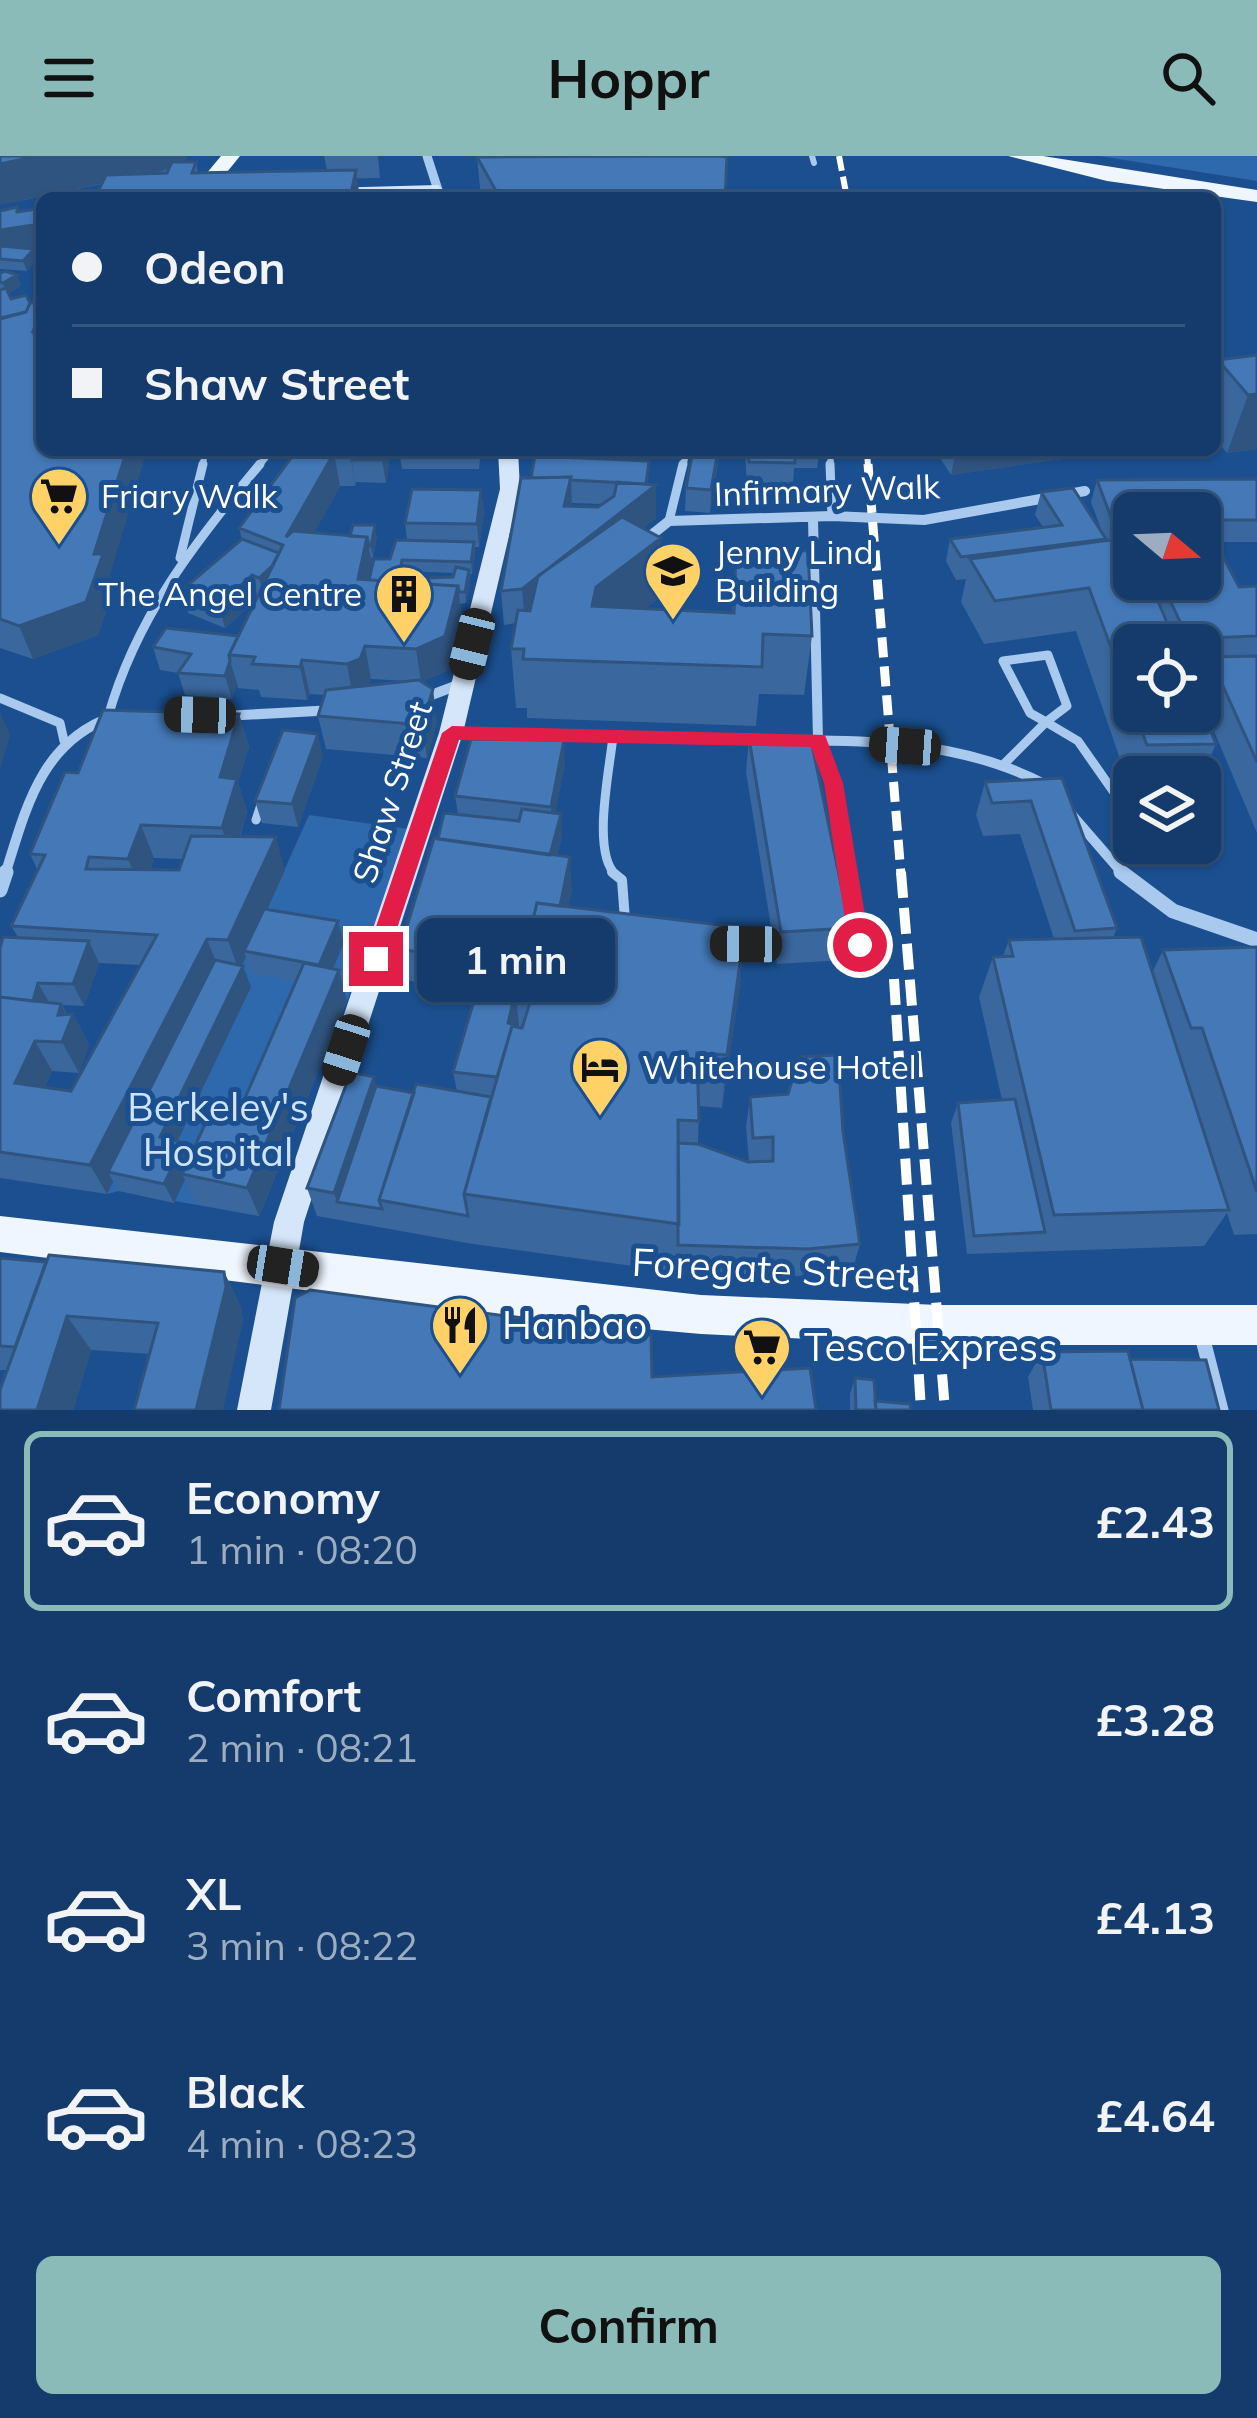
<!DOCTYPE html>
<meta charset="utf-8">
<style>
:root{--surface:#143b6b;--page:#214673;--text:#f1f3f6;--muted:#9dadc1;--line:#33557e;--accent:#8bbbb9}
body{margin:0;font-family:Mulish,sans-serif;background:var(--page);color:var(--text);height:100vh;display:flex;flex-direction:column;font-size:45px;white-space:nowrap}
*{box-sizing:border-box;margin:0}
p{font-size:39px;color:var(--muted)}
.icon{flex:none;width:66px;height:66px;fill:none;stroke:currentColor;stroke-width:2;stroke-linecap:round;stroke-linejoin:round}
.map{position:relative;height:1254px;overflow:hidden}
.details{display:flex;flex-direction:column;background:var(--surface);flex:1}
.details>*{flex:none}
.banner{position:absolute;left:36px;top:36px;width:1185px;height:264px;border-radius:18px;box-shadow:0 3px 9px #0004,0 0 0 3px var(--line);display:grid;align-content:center;height:264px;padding:0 36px;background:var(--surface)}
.needle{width:78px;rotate:109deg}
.controls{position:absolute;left:1113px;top:336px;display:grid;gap:24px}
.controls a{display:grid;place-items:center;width:108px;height:108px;border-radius:18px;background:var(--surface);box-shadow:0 3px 9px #0004,0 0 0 3px var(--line);font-size:60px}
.end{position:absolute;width:54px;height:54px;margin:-27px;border:15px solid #e11d48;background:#fff;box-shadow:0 0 0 6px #fff}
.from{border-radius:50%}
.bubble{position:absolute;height:84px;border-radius:18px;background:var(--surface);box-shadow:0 3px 9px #0004,0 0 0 3px var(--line);font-size:39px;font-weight:700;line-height:84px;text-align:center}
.car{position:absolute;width:36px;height:72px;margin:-36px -18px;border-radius:15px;box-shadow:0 0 9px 3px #0007;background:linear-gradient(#222 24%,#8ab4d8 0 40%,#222 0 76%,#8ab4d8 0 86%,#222 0)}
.banner b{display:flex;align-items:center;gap:42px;height:114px;font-size:45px}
.banner b+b{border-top:3px solid var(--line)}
.banner i{width:30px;height:30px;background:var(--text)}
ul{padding:21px 0 0;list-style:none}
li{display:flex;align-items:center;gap:36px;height:180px;margin:0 24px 18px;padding:0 12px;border:6px solid transparent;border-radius:18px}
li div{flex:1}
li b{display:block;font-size:45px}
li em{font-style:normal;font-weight:700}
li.current{border-color:var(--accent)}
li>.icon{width:108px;height:108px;stroke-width:1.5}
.button{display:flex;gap:24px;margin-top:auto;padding:24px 36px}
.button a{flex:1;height:138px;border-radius:18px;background:var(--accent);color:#111;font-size:48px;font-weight:700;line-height:138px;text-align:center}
header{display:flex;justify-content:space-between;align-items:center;height:156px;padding:0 36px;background:var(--accent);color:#111;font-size:54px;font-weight:700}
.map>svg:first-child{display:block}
.green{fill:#2e69ad}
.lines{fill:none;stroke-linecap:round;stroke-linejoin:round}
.service-far2{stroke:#a9c9ee;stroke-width:6}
.service-far1{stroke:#a9c9ee;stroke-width:9}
.service{stroke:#a9c9ee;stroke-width:10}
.pedestrian{stroke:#a9c9ee;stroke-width:9}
.minor-far2{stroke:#a9c9ee;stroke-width:9}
.minor-far1{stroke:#a9c9ee;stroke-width:10}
.minor{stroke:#a9c9ee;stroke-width:15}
.secondary{fill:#d6e6fa;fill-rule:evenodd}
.primary{fill:#f0f6ff;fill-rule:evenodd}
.rail-far2{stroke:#fff;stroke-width:6;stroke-dasharray:15 6;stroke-linecap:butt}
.rail-far1{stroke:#fff;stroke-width:9;stroke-dasharray:20 9;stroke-linecap:butt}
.rail{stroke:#fff;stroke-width:10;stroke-dasharray:26 10;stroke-linecap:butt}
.wall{fill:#3a679d;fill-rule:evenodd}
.shaded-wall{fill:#305480}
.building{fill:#4478b7;stroke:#305480;stroke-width:3}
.route{fill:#e11d48}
.labels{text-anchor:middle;stroke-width:10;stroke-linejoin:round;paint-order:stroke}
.street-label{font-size:33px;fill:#fff;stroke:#1b4f8f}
.poi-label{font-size:33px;fill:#fff;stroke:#1b4f8f;text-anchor:start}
.near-park-label{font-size:39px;fill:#cfe3fa;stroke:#1b4f8f}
.near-street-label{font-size:39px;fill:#fff;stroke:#1b4f8f}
.near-poi-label{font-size:39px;fill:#fff;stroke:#1b4f8f;text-anchor:start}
</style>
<header><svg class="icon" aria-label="menu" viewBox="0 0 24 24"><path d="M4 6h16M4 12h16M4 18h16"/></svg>Hoppr<svg class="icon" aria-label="search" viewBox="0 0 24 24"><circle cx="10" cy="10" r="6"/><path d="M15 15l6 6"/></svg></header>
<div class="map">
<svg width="1257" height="1254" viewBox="0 0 1257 1254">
<rect width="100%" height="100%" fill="#1b4f8f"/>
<path class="green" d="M1099 0H1257V25Z
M309 659 408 673 347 845 259 1060 119 1035 107 1038 219 814 239 815Z"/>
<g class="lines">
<path class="service-far2" d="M812 0 814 7
M830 294 831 311
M202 311 206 294
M258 311 272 294
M683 311 687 294"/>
<path class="service-far1" d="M830 308 832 360
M669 365 683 308
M180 402 203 308
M1048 499 1067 550 1046 566 1030 557 1003 505Z
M108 561C136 461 195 386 260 308
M1046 566 1078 585 1134 665
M613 580C610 612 591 697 616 719
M818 584 834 627 849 719
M1005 607 1046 566
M256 664 262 646"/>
<path class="service" d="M612 716 622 724 625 764
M848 716 860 789"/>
<path class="pedestrian" d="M0 542 60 567 64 585"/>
<path class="minor-far2" d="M427 0 438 34"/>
<path class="minor-far1" d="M813 363 818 584
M640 388 669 365 832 360 924 364 1085 335
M421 543 463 527
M224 560 335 554
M451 577 762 583
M794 584C883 585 968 587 1048 630
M1072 659 1124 719
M5 719C26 652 41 585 114 560"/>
<path class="minor" d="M1121 716 1173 755 1257 784
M0 734 6 716
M1201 1176 1221 1254"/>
<path class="secondary" d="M438 29 452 42 434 39 326 42 318 37 326 32Z
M498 294H518L520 333 463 577 304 1066 271 1254H237L274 1066 439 577 500 333Z"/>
<path class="primary" d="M221 0H240L219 26 139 42H100L206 18Z
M1008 0H1043L1257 34V46L1107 25Z
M0 1060 701 1139 939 1149H1257V1189H939L701 1178 544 1164 0 1096Z"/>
<path class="rail-far2" d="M839 0 847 42
M867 294 868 311"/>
<path class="rail-far1" d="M868 308 901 719"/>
<path class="rail" d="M901 716 945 1254
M894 823 921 1254"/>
</g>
<path class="wall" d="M324 0H378L380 22 102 28 0 49 185 6H196L198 17 327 14Z
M477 1 725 42H481Z
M18 56 42 90 27 92 34 93 37 103 27 115 0 113V74Z
M0 117 17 119 21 130 9 137 11 143 30 147H42V294L110 419 114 432 98 479 33 503 0 492Z
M1257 199V293L1227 297 1215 282V213L1218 204Z
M297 294H391L386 327 356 326 355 330H340L314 377 377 381 373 402H371L372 410 390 403 407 384 405 367 481 334 484 356 479 391H475V398L472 418H470V426L466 447 460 448 462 464 449 514 421 526 437 566 427 602 326 593 318 560 325 539 310 538 307 544 261 541 259 534 238 532 237 527 232 543 185 539 178 517 160 514 153 491 238 480 256 444 225 472 188 457 182 434 242 383 239 372ZM404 415 454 417 453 421 423 428 402 426ZM371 523 406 525 369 529Z
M399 294H481L479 313H402Z
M720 294 710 357 685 355 686 332Z
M745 294H820L817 312H794L793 329H747Z
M935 294H1172L1170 301 1068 302 951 319Z
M521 322 648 328 656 362 643 372 660 441 644 453 732 457 736 392 812 480 804 539 759 538 756 570 527 562V552H516L511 493 516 467 504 469 501 435ZM572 347 602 348 598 351 572 350Z
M1257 323V386H1216L1239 431 1257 430V677L1200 542V526L1204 515 1200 516V489H1134L1216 588 1200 624V621H1134V632H1130L1076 475 984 488 961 446 966 423 956 424 946 405 950 383 1043 371 1035 359 1041 336 1102 376 1091 346 1097 324ZM1134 357H1200V423H1134Z
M239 558 249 591 238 626 247 656 240 681 285 714 268 753 338 765 344 787 333 813 347 845 259 1060 196 1047 185 1024 174 1047 119 1035 113 1025 107 1038 0 1022V792L18 781 11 770 38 715 30 698 78 617ZM154 702 183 703 179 714H150ZM246 801 251 817 296 825 238 958 190 1000 184 987 177 985 251 831 242 809ZM99 807 141 809 71 935 45 931 52 915 79 917 89 889 73 858H67L62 849 84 850Z
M749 582 850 772 844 804 777 808 746 616Z
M323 600 298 671 262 667 255 645Z
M565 607 555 657 562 680 557 700 572 734 568 751 740 828 722 952 699 950 698 988 749 1006 746 971 750 941 843 976 860 1088 852 1116 802 1120 676 1116 473 1088 317 1060 307 1032 376 930 414 937 457 935 453 916 476 836 406 824 400 793 438 683 458 658 455 640Z
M1062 622 1117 772 1113 782 1152 817 1163 794 1257 791V1078L1234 1079 1227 1057 1204 1090 967 1098 951 967 958 947 1002 944 979 841 993 801 1003 800 1009 784 1054 783 1020 678 983 680 976 659 985 626Z
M0 1102 224 1116 241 1151 243 1165 150 1198 91 1194 73 1254H0L7 1214H0Z
M1042 1196 1130 1203 1219 1254H1033L1028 1221Z
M855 1222 875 1245 911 1254H850V1238Z"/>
<path class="shaded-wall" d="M7 0H188L184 8 161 15 0 49V8Z
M356 14 360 42H350Z
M17 51 23 71 36 53 42 71V90L0 96V74Z
M34 93 37 103 27 115 23 105Z
M17 119 21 130 7 138 3 127Z
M1257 238V293L1227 297 1248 239Z
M127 294H147L110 419 114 432 98 479 33 503 19 470 94 398Z
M350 294H356L352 304 355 330Z
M384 294H391L386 327 382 304Z
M718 294H720L710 357 711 334Z
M956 294H1071L1068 302 951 319Z
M334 297 340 330 294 414 286 381Z
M649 305 648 328 656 329V362L525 466 522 433Z
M571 321 572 354 564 350Z
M481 334 484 356 479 391 477 368Z
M375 369 377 381 373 402 371 390Z
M367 381 373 415 368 438 358 423Z
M661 382 660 441 597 490 593 510 592 450 596 431Z
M474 386 475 398 472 418 471 406Z
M284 399 265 445 259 422Z
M402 404 404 415 397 450 395 438Z
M469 414 470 426 466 447 465 436Z
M252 419 258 442 225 472 219 449Z
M458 430 462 464 449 514 421 526 416 493Z
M365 490 371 523 366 536 353 542 347 508Z
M302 504 310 538 307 544 300 511Z
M230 505 237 527 232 543 225 520Z
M433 533 437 566 427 602 422 569Z
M0 556 10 579 0 613Z
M239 558 249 591 238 626 247 656 232 705 222 672 220 621Z
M318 578 323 600 298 671 292 648Z
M564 584 565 607 552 673 551 651Z
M561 658 562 680 549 731 548 709Z
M141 669 154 702 142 736 128 703Z
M276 681 285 714 248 796 244 795 246 801 239 816 228 784Z
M570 701 572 734 558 798 556 766Z
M338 765 344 787 325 831 319 809Z
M745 772 740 828 722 952 727 899Z
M207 783 219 814 108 1016 113 1025 107 1038 90 1009Z
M89 785 99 807 84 850 73 828Z
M243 810 251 831 170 1001 160 981Z
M339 814 347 845 259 1060 247 1032Z
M38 827 50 848 30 853Z
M516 839 519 870 517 878 508 867Z
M61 848 70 865 73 858 89 889 79 917 62 886 58 859Z
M35 885 52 915 33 957 15 927Z
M374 921 382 951 337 1046 334 1037Z
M184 987 193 1006 182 1018 185 1024 174 1047 164 1028Z
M224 1116 241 1151 243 1165 223 1254H196Z
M67 1160 91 1194 73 1254H37Z"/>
<path class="building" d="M0 0H37L0 8Z
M721 0 727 1 725 42H500L477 1Z
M172 6H196L192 17 356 14 350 42H95L106 19 167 17Z
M17 51V56L36 53 40 68 0 74V55Z
M0 90 34 93 23 105 0 103Z
M5 115 17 119 3 127 0 126V117Z
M6 132 11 143 26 139 30 147 26 156 0 162V134Z
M30 147H42V156L33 175 36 184H42V294H127L94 398H103L86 446 19 470 0 463V163L26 156Z
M42 156V174L33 175Z
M1257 199V238L1248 239 1218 204Z
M297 294H350V297H334L286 381 293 375 367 381 358 423 458 430 445 480 416 493 365 490 360 503 347 508 302 504 300 511 252 508 255 501 229 499 283 389 239 372Z
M354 294H384L382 304H352Z
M693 294H718L711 334 686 332Z
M748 294H794L795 307 749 306Z
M535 300 649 305 646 328 570 324 571 321 531 322Z
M571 321 564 350 598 351 614 340 617 326 656 329 522 433 501 435 521 322Z
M1257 323V364H1200V357H1134V364H1112L1097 324Z
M1073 332 1106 383 961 401 950 383 1062 369 1041 336Z
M412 333 481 334 477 368 405 367Z
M622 361 661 382 596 431 592 450 734 457 736 392 808 395 812 480 763 478 762 511 523 503 524 493H511L518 454 530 455 538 420Z
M353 369H375L371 390H369L367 381 350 380Z
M1207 370 1239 431 1257 430V480L1208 482 1202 469 1182 470 1160 423H1200V371Z
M1132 381 1134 386V423H1149L1176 489H1134V554L1089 432 995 445 970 403Z
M242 383 279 397 272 410 259 422 252 419 219 449 182 434Z
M396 384 474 386 471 406 402 404 398 426 369 424 374 403H390Z
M456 411 469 414 465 436H459L458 430 423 428 426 422 453 421Z
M166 472 238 480 229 499 230 505 225 520 178 517 191 498 153 491Z
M1257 500V606L1210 501Z
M419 524 433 533 422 569 318 560 326 534Z
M1200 549 1216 588 1147 589 1134 555H1200Z
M103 554 239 558 220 621 237 623 222 672 141 669 128 703 89 701 86 713 179 714 191 680 276 681 228 784 207 783 90 1009 0 996V841L61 848 58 859 73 858 62 886 35 885 15 927 71 935 157 779 11 770 45 699 30 698 65 616 78 617Z
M283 574 318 578 292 648 255 645Z
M810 579 850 772 781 776 749 582Z
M471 583 564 584 551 651 455 640Z
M1062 622 1117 772 1075 775 1031 645 992 647 985 626Z
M522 653 561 658 550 699 438 683 444 657 519 665Z
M434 682 570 701 560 750 537 747 508 867 516 870H512L497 921 453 916 485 807 400 793Z
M537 747 745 772 727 899 697 897 699 965 678 964 679 1068 464 1038 512 870 522 872 533 837 515 835Z
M264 753 338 765 319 809 244 795Z
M3 781 89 785 73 828 38 827 33 845 0 841V792Z
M1141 781 1229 1054 1054 1059 993 801 1013 800 1009 784Z
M1257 791V1036L1202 872H1191L1163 794Z
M215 804 243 810 160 981 184 987 164 1028 108 1016Z
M304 807 339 814 247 1032 182 1018 212 953 238 958Z
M838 899 843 976 860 1088 808 1093 678 1089V987L698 988 748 1006 773 1005V981L753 982 750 941 788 938 799 901Z
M351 916 374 921 334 1037 307 1032Z
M416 928 491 941 464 1038 468 1060 379 1044Z
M376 930 414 937 379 1044 382 1053 337 1046Z
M1015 943 1045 1076 974 1080 958 947Z
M49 1099 224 1116 226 1131 196 1254H134L158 1167 67 1160 37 1254H0V1234Z
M0 1102 46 1106 15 1191 0 1190Z
M310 1134 651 1179 652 1221 810 1212 816 1254H279L295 1142Z
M1128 1195 1143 1254H1051L1042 1196Z
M1130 1203 1206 1204 1219 1254H1143Z
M855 1222 874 1224 876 1254H856Z
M875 1245 910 1248 911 1254H876Z"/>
<path class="route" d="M452 570 825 579 843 627 870 789 867 795H852L849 789 824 627 811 591 459 584 387 803 376 812 369 810 365 803 442 577Z"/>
<defs>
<g id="supermarket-pin" transform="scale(3)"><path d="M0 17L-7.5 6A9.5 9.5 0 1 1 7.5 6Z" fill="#ffd166" stroke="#1b4f8f"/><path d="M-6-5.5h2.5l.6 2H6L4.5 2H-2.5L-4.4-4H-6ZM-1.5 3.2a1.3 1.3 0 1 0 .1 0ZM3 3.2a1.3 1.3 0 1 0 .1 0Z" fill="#111"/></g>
<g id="university-pin" transform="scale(3)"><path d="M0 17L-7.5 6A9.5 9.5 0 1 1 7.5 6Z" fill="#ffd166" stroke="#1b4f8f"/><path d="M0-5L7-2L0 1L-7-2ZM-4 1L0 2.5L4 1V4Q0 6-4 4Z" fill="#111"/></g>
<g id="building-pin" transform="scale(3)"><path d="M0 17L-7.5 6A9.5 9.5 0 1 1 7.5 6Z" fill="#ffd166" stroke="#1b4f8f"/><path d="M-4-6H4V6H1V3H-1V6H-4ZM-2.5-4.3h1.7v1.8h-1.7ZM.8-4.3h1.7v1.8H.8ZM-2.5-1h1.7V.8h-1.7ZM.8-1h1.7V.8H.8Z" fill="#111"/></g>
<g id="hotel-pin" transform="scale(3)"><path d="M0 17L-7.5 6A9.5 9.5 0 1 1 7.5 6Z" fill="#ffd166" stroke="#1b4f8f"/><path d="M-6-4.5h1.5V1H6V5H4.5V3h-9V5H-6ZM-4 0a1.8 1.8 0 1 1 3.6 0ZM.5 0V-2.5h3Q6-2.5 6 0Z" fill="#111"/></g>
<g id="restaurant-pin" transform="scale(3)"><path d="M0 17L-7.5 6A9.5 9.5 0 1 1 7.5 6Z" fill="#ffd166" stroke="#1b4f8f"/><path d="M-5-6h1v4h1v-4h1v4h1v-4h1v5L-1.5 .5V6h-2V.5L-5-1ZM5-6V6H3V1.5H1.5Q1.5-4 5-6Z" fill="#111"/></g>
</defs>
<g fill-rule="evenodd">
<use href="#supermarket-pin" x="59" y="340"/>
<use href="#university-pin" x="673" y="415"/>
<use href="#building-pin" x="404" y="438"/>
<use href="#hotel-pin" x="600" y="911"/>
<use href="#restaurant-pin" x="460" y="1169"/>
<use href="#supermarket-pin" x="762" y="1191"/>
</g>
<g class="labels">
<g class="street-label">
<text transform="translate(827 334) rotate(-2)" y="12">Infirmary Walk</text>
<text transform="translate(392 636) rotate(-72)" y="12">Shaw Street</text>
</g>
<g class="poi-label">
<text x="101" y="352">Friary Walk</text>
<text x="715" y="408">Jenny Lind<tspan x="715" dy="38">Building</tspan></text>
<text x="362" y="450" text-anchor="end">The Angel Centre</text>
<text x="642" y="923">Whitehouse Hotel</text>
</g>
<g class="near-park-label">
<text x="218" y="965">Berkeley's<tspan x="218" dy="45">Hospital</tspan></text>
</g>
<g class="near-street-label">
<text transform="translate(771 1113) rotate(3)" y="14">Foregate Street</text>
</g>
<g class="near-poi-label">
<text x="502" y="1183">Hanbao</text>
<text x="804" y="1205">Tesco Express</text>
</g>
</g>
</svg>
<div class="controls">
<a><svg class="needle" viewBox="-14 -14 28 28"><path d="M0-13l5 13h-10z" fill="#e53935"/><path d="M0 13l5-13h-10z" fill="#9dadc1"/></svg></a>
<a><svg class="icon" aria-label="locate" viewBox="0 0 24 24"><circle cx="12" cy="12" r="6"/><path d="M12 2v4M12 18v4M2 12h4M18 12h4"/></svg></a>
<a><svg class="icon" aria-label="layers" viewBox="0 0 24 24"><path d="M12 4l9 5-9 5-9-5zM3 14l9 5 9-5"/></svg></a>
</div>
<i class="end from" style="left:860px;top:789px"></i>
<i class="end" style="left:376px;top:803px"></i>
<div class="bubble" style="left:417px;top:762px;width:198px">1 min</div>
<i class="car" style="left:472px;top:488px;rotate:194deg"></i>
<i class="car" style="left:200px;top:559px;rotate:272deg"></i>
<i class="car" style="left:905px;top:590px;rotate:274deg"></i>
<i class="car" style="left:746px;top:788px;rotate:271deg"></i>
<i class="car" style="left:346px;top:894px;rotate:198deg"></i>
<i class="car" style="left:283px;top:1110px;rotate:99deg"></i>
<div class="banner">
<b><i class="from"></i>Odeon</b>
<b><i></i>Shaw Street</b>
</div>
</div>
<section class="details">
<ul>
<li class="current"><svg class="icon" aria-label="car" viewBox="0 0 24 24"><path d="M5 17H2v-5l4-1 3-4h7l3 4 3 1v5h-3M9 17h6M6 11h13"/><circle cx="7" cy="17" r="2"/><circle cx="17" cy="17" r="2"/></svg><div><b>Economy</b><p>1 min · 08:20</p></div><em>£2.43</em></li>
<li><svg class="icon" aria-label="car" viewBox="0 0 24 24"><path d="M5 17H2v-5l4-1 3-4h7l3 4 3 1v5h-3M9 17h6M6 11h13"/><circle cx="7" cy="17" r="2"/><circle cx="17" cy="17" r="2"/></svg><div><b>Comfort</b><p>2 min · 08:21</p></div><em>£3.28</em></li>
<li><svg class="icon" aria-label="car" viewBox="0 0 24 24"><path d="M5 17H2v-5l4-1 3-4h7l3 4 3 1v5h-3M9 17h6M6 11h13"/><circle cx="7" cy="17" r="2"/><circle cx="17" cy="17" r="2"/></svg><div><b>XL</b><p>3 min · 08:22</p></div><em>£4.13</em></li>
<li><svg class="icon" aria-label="car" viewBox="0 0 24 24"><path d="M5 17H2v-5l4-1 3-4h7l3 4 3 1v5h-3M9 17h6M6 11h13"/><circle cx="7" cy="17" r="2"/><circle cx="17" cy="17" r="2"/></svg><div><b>Black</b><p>4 min · 08:23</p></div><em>£4.64</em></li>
</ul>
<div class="button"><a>Confirm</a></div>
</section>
